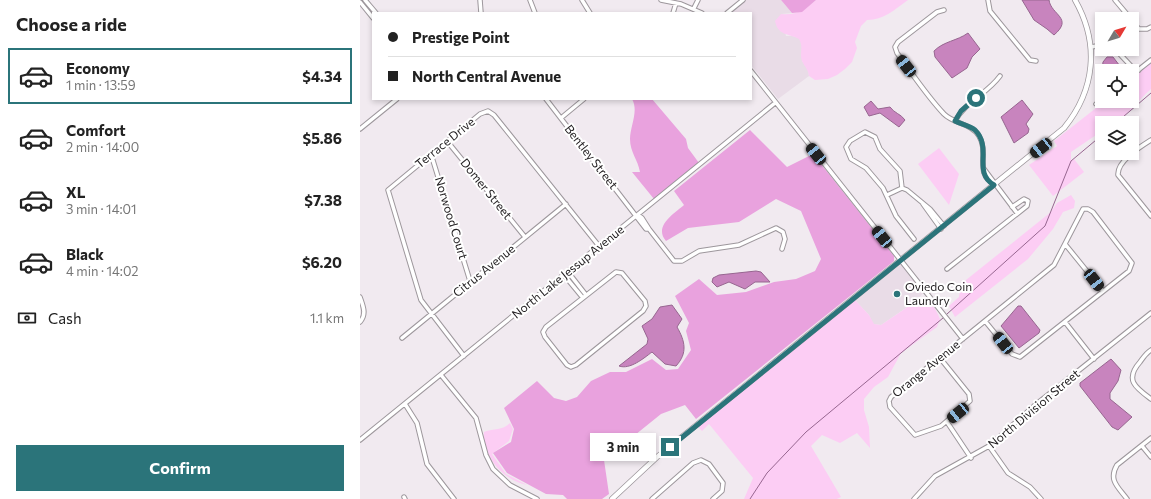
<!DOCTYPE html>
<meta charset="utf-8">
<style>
:root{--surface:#fff;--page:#f2f2f2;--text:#222;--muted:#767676;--line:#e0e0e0;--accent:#2b747a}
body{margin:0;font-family:Commissioner,sans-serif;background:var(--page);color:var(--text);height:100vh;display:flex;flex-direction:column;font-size:15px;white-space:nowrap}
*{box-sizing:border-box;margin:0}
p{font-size:13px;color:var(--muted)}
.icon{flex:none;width:22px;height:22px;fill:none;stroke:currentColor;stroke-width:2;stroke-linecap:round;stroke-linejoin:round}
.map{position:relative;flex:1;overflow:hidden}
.details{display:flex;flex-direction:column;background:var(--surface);width:360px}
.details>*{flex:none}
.guide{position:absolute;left:12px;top:12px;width:380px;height:88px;border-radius:0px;box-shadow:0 2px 6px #0003;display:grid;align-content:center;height:88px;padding:0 16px;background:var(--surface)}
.needle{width:26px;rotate:52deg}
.buttons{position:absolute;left:735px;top:12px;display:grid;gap:8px}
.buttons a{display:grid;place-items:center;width:44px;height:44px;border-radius:0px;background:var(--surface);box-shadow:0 2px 6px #0003;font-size:20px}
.end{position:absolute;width:18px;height:18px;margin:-9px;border:5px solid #2b747a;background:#fff;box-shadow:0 0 0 2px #fff}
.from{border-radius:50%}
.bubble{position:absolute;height:28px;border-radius:0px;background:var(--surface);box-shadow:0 2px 6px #0003;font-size:13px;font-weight:700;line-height:28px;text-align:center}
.car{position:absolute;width:12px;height:24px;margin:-12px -6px;border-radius:5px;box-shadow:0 0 3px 1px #0007;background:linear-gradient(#222 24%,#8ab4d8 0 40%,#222 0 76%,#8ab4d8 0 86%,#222 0)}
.guide b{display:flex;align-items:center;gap:14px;height:38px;font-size:15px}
.guide b+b{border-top:1px solid var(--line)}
.guide i{width:10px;height:10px;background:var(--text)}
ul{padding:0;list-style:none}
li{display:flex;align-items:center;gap:12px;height:56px;margin:0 8px 6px;padding:0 8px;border:2px solid transparent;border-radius:0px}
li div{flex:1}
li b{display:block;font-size:15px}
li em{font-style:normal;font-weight:700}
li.active{border-color:var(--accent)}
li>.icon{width:36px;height:36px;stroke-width:1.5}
h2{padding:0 16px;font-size:18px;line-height:48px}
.pay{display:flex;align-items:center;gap:10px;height:44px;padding:0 16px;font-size:15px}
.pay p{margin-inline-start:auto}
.button{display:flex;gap:8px;margin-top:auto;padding:8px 16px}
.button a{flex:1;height:46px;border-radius:0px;background:var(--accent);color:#fff;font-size:16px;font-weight:700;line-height:46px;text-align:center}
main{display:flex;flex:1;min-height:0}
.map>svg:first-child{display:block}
.built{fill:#e9dce7}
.green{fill:#fccdf4}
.forest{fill:#e9a2de}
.water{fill:#c884be;stroke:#976690}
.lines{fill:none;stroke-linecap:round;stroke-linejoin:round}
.stream{stroke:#976690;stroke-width:1}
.minor-casing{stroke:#9d979c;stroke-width:5.5}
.major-casing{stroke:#9d979c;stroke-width:6}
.minor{stroke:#fff;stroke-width:3.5}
.major{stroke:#fff;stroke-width:4.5}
.route{stroke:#2b747a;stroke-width:5}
.poi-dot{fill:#2b747a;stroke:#fff;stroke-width:1.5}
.labels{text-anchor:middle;stroke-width:4;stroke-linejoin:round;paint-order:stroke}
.street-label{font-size:12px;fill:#242123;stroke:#fff}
.poi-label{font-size:12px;fill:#242123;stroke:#fff;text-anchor:start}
</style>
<main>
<section class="details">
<h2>Choose a ride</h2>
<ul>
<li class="active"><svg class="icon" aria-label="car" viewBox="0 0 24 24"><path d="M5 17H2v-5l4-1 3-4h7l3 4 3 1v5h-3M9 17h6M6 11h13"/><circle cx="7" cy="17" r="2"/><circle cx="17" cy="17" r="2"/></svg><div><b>Economy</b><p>1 min · 13:59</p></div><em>$4.34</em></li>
<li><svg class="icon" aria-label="car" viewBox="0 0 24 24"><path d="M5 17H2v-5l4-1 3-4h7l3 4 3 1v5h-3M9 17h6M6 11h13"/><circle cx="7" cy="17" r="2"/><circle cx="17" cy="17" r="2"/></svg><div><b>Comfort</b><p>2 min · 14:00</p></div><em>$5.86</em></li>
<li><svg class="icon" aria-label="car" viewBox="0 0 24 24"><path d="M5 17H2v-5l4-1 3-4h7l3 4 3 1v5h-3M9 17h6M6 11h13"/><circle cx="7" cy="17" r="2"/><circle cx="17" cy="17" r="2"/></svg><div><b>XL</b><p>3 min · 14:01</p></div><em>$7.38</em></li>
<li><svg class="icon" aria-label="car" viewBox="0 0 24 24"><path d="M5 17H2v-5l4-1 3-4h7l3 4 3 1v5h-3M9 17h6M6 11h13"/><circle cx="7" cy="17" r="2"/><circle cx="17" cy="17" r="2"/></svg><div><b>Black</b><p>4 min · 14:02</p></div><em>$6.20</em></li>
</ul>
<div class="pay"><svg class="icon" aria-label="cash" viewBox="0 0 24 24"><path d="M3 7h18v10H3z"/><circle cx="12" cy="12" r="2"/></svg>Cash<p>1.1 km</p></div>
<div class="button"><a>Confirm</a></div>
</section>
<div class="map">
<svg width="791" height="499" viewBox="0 0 791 499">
<rect width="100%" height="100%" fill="#f1eaf0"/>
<path class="built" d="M386 0H421L432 13 421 14 426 36H433L439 38 443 45 442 61 448 68 449 76 418 99 391 65V13H369Z
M541 263 564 292 556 301 521 325 513 324 509 315 495 300Z"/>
<path class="green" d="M456 0H548C534 10 524 20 507 20L501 26 495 42 497 48 492 62 485 69 477 75 468 79 455 80 449 76C448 69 445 67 442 61 439 54 444 47 439 39 428 33 418 36 415 21L421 14C436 16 445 9 456 0Z
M791 62V89C779 99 769 115 755 122 752 124 746 123 742 123V131L711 152V161L714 159 724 172 693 196 669 165 697 146 694 141 745 101H772V78Z
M579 148 599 174 589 205 558 164Z
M711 195 715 201 714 208 703 212 693 229 668 259 595 317 589 306 599 297 601 284 691 212 697 203Z
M561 298C572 300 576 310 580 319L577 327 541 353 528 377 514 387 504 399V410L509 427 510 448 497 433 480 443 462 435 451 446 481 497 477 499H384L393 478 349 424 342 431 338 427 495 300 509 315 514 324 521 325Z
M150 423 153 429 149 441 132 454 146 474 167 485C145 481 121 456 124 432 134 428 142 431 150 423Z"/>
<path class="forest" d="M421 0H456L442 12 432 13Z
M272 99H292L326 139 328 148 339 163 294 199 272 172H280C278 160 270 152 270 139 270 126 279 111 272 99Z
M390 130 427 167 453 154 534 256V261L336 419 325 405 301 414 244 460 249 494 242 499H207L203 495 186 494 147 473 133 453 151 442 154 429 144 408 177 381 194 398 206 401 217 397 231 381 250 372H266L292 359 306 370 318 369 331 350 326 331 329 323 315 296 339 279 357 295 386 292 414 282 436 279 455 271 461 259 441 211 416 199 379 222 328 228 306 241C293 226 315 213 324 205L314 191Z"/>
<path class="water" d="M662 0H689C691 15 714 18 694 35L687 29 674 20Z
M608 33 620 49 612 57 607 68 592 78 575 57 574 51C584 41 597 41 608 33Z
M747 57H753L763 70 742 71V89L740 90 743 62Z
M662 100 673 114 666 124 669 129 668 133 654 143 641 117Z
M511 101 518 109 530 107C534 113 541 114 545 120L539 127 520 113 509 116 504 107Z
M396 271 401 272 410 282H395L385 289 369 282 357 287 352 282 353 278 359 275Z
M312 305 322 319 317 327C325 341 328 353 316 366L305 364 292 352C284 358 270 370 259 366L287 344 288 339 282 326 292 319 300 307Z
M658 306H661L680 330 679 333 659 348 641 326Z
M751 359 761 370 758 381 750 393V399L772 417 758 430 752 427 720 386V383Z"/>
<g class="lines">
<path class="stream" d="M756 123 791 93
M587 314 685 226 711 161 742 135
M390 499 407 473 446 432 583 318"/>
<g class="minor-casing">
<path id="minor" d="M5 0 16 13
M120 0 121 13
M170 0 175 13
M222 0 230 13
M301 0 321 4 342 13
M628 0 630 11 670 60 676 61
M755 0 771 19
M0 2 13 18
M334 8 338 0
M584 10 577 12 538 42 535 47 537 53C552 73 566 95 584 114 594 124 611 123 619 136 630 154 613 173 635 185
M313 13 316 3
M367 13 383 0
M772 21 779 29H787L791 27
M731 47 742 45
M755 49 771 66 779 70
M391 71 603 339
M772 75 791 60
M186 99 286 229H289L314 261H322L339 251 379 245 416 228 423 232 425 239 422 249
M736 104 742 99
M201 118 224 99
M595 121C606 101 627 94 640 76
M0 129 37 99
M791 140C780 147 757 161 758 175L791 216
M87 141 165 237
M71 154 110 281
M624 169 657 213
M542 188 540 171 520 149 515 137 505 132 490 141 486 147 491 159 506 168 523 188 536 216 554 239
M527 195 542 188 547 190 570 209 584 226
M563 204 581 229
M278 215 282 218 289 229
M705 244 743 291
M587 269 667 206 668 201 664 199 652 207
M208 272 226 295
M256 272 262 273 285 301 286 306 283 311 216 365 211 367 207 365 185 337 183 332 186 327Z
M204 275 223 298
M0 297C3 306 7 314 0 322
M705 322 734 359
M42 338 206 204
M791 350C786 353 783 358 780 362 764 380 776 388 791 399
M104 356 61 300 28 190 120 114 128 111 134 115 239 246
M580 358 609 394 610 401 581 426 555 435 530 407 529 401 531 397 694 265 723 209H728L733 212 772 263 769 271 660 357 652 354 625 321
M81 375 116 418 126 455 133 469 150 485 177 499
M45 404 57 423 67 464 94 499
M587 422 611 458
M0 440 415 103
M629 446 648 473 670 487 681 499
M782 446 791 457
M44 497 45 499
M292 499 333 463 341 460 349 464 363 483 362 491 353 499
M554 499 575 476 629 446 674 406 791 313
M767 499C758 487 748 480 757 465L791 438"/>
</g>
<g class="major-casing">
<path id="major" d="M252 499 297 457 704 128C735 90 740 44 715 0"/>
</g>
<use href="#minor" class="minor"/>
<use href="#major" class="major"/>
</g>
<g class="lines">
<path class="route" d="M310 447 634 185C612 172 633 148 615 130 610 126 601 124 595 121L601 111 616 98"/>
</g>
<circle class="poi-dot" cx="537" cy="294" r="4"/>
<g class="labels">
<g class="street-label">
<text transform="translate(85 143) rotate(-39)" y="4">Terrace Drive</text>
<text transform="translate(231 157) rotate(52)" y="4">Bentley Street</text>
<text transform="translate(126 189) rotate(51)" y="4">Domer Street</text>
<text transform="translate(91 218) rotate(73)" y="4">Norwood Court</text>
<text transform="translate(124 271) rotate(-39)" y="4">Citrus Avenue</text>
<text transform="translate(208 272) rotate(-39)" y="4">North Lake Jessup Avenue</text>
<text transform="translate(566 369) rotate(-39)" y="4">Orange Avenue</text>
<text transform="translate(674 409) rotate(-40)" y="4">North Division Street</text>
</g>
<g class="poi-label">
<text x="545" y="291">Oviedo Coin<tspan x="545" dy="14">Laundry</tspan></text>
</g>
</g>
</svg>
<div class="buttons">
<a><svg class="needle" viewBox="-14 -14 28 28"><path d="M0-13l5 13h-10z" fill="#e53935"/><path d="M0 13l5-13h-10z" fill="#767676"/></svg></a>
<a><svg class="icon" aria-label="locate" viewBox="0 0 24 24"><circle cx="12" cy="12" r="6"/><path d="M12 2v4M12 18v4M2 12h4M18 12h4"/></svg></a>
<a><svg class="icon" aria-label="layers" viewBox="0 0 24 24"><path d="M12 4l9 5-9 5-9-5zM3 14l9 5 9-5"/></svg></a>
</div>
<i class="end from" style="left:616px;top:98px"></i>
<i class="end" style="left:310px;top:447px"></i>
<div class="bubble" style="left:230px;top:433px;width:66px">3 min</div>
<i class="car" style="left:546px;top:66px;rotate:322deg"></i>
<i class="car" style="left:681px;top:148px;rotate:232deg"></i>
<i class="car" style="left:456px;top:154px;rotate:321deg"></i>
<i class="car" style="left:522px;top:237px;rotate:321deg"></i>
<i class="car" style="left:734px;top:280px;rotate:142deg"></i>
<i class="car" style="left:643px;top:343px;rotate:322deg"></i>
<i class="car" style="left:598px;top:413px;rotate:231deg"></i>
<div class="guide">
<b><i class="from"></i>Prestige Point</b>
<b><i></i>North Central Avenue</b>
</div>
</div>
</main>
